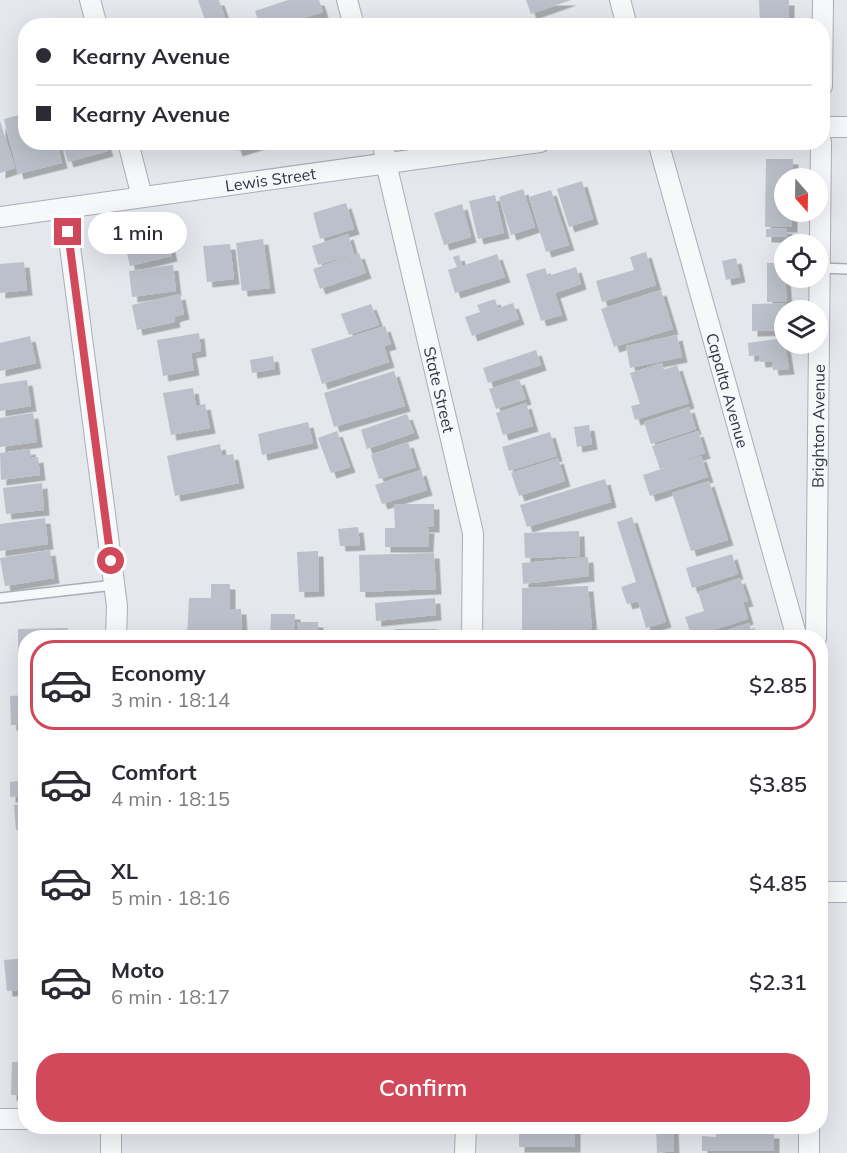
<!DOCTYPE html>
<meta charset="utf-8">
<style>
:root{--surface:#fff;--page:#f7f7f7;--text:#2b2b33;--muted:#7c7c81;--line:#e1e1e2;--accent:#d1495b}
body{margin:0;font-family:Mulish,sans-serif;background:var(--page);color:var(--text);height:100vh;display:flex;flex-direction:column;font-size:22px;white-space:nowrap}
*{box-sizing:border-box;margin:0}
p{font-size:20px;color:var(--muted)}
.icon{flex:none;width:33px;height:33px;fill:none;stroke:currentColor;stroke-width:2;stroke-linecap:round;stroke-linejoin:round}
.map{position:relative;flex:1;overflow:hidden}
.sheet{position:absolute;left:18px;top:630px;width:810px;height:504px;display:flex;flex-direction:column;background:var(--surface);border-radius:24px;box-shadow:0 6px 24px #0002}
.sheet>*{flex:none}
.hud{position:absolute;left:18px;top:18px;width:812px;height:132px;border-radius:24px;box-shadow:0 6px 24px #0002;display:grid;align-content:center;height:132px;padding:0 18px;background:var(--surface)}
.needle{width:39px;rotate:160deg}
.fabs{position:absolute;left:774px;top:168px;display:grid;gap:12px}
.fabs a{display:grid;place-items:center;width:54px;height:54px;border-radius:50%;background:var(--surface);box-shadow:0 6px 24px #0002;font-size:30px}
.end{position:absolute;width:27px;height:27px;margin:-14px;border:8px solid #d1495b;background:#fff;box-shadow:0 0 0 3px #fff}
.from{border-radius:50%}
.bubble{position:absolute;height:42px;border-radius:21px;background:var(--surface);box-shadow:0 6px 24px #0002;font-size:20px;font-weight:600;line-height:42px;text-align:center}
.hud b{display:flex;align-items:center;gap:21px;height:57px;font-size:22px}
.hud b+b{border-top:2px solid var(--line)}
.hud i{width:15px;height:15px;background:var(--text)}
ul{padding:10px 0 0;list-style:none}
li{display:flex;align-items:center;gap:18px;height:90px;margin:0 12px 9px;padding:0 6px;border:3px solid transparent;border-radius:24px}
li div{flex:1}
li b{display:block;font-size:22px}
li em{font-style:normal;font-weight:600}
li.selected{border-color:var(--accent)}
li>.icon{width:54px;height:54px;stroke-width:1.5}
.cta{display:flex;gap:12px;margin-top:auto;padding:12px 18px}
.cta a{flex:1;height:69px;border-radius:24px;background:var(--accent);color:#fff;font-size:24px;font-weight:600;line-height:69px;text-align:center}
.map>svg:first-child{display:block}
.building{fill:#bbc0ca;filter:url(#shadow)}
.lines{fill:none;stroke-linecap:round;stroke-linejoin:round}
.lane-casing{stroke:#a9aeb7;stroke-width:12}
.street-casing{stroke:#a9aeb7;stroke-width:22}
.lane{stroke:#f7f8fa;stroke-width:9}
.street{stroke:#f7f8fa;stroke-width:20}
.route{stroke:#d1495b;stroke-width:8}
.labels{text-anchor:middle;stroke-width:6;stroke-linejoin:round;paint-order:stroke}
.street-label{font-size:16px;fill:#2b3445;stroke:#f4f6f9}
</style>
<div class="map">
<svg width="847" height="1153" viewBox="0 0 847 1153">
<defs>
<filter id="shadow"><feDropShadow dx="5.5" dy="5.5" stdDeviation="0" flood-color="#0004"/></filter>
</defs>
<rect width="100%" height="100%" fill="#e4e7ec"/>
<path class="building" d="M198 0H219L228 26H207Z
M288 0H319L323 12 280 26H260L255 11Z
M526 0H571L531 14Z
M759 0H789V24L760 25Z
M429 19 431 26H410V25Z
M26 113V142H57L62 163 18 174 4 119Z
M0 121 15 168 0 173Z
M62 142H105L108 151 68 162Z
M234 142H263V143L237 151Z
M766 159H793V178H784V212H792V227H765Z
M582 181 593 219 569 227 557 189Z
M523 189 535 227 511 235 499 197Z
M551 190 569 245 546 252 529 197Z
M495 195 504 233 478 239 469 201Z
M346 203 354 229 320 239 313 213Z
M462 204 471 237 444 245 434 213Z
M165 227 172 256 130 266 123 237Z
M787 228V237H766V229Z
M348 234 354 254 318 265 312 246Z
M263 239 270 288 242 291 236 243Z
M230 244 234 279 207 282 203 246Z
M646 252 656 285 602 302 596 281 634 270 630 257Z
M359 253 366 273 320 289 313 269Z
M497 254 505 277 455 293 448 270 457 267 453 257 459 255 462 266Z
M736 258 740 277 726 280 722 261Z
M24 262 27 290 0 293V264Z
M767 263H784L787 302H767Z
M173 265 176 291 132 297 129 271Z
M576 267 581 284 555 293 562 315 541 321 526 274 545 268 548 276Z
M661 290 673 329 614 347 601 309Z
M180 294 184 314 174 317 175 322 137 330 132 305Z
M495 299 498 308 513 303 519 319 472 336 465 317 480 312 477 305Z
M785 303 784 330 752 331V304Z
M371 304 379 325 349 335 341 314Z
M385 326 391 344 384 346 389 362 322 384 311 349Z
M199 333 201 351 191 353 194 370 163 376 157 340Z
M677 335 682 357 630 368 626 346Z
M30 336 36 363 0 371V343Z
M784 338 789 369 773 370 772 361 760 362 759 355 749 356 748 343Z
M536 350 541 365 488 383 483 368Z
M273 356 275 369 252 373 250 360Z
M662 363 664 370 677 365 689 403 635 420 631 406 640 404 630 373Z
M394 371 405 406 334 427 324 393Z
M519 379 526 399 496 409 489 389Z
M27 380 31 406 0 411V384Z
M193 388 196 406 205 404 210 428 171 435 163 393Z
M526 403 533 426 503 435 496 413Z
M689 407 696 429 651 444 644 422Z
M33 413 37 442 0 447V418Z
M407 414 414 433 367 449 361 430Z
M308 422 313 443 262 455 258 434Z
M589 425 592 444 577 447 574 427Z
M337 431 350 467 331 473 318 438Z
M698 431 705 453 660 469 652 446Z
M550 432 557 456 509 471 502 447Z
M408 442 416 467 379 479 371 455Z
M220 444 222 456 233 454 239 483 175 496 167 456Z
M30 449 31 458 38 457 40 475 1 480 0 453Z
M701 456 708 477 650 496 643 475Z
M558 458 565 481 519 496 511 473Z
M421 470 427 490 382 504 375 485Z
M605 479 611 502 527 527 520 505Z
M709 481 728 540 691 551 672 493Z
M42 483 44 510 6 514 3 488Z
M394 504H434V527H400L429 528 428 547H385V528H395Z
M632 517 666 622 646 628 638 601 627 604 621 587 636 582 617 522Z
M45 518 48 544 0 551V524Z
M358 527 360 545 340 546 338 529Z
M579 531 580 556 525 558 524 533Z
M50 550 54 578 5 586 0 558Z
M318 551 319 591 299 592 297 552Z
M434 553 436 589 360 592 359 555Z
M732 554 738 574 692 588 686 568Z
M588 557 589 576 523 584 522 563Z
M740 578 748 601 743 602 748 619 692 637 685 617 704 611 698 592Z
M211 584H230V609H241L242 630H217V638H187L189 598H211Z
M588 586 592 629 522 631V588Z
M435 598 436 615 376 621 375 603Z
M271 614H295V638H270Z
M297 622H318V638H298Z
M749 623 753 638H706V637Z
M68 628V638H26V657H18V629Z
M395 629H437V638H395Z
M26 695V725H11L10 696Z
M21 732H26V761H22Z
M18 770H26V796L10 797V782L18 781Z
M26 804V829L16 830 14 805Z
M26 833V860H21L19 834Z
M18 895H26V919H18Z
M24 925H26V953H23Z
M26 958V990L7 991 4 960Z
M23 992H26V1060H23Z
M12 1062H26V1095H11Z
M519 1126H575V1147H519Z
M656 1126H673L674 1151 657 1153Z
M716 1132 774 1133V1151H702V1136L716 1137Z"/>
<g class="lines">
<g class="lane-casing">
<path id="lane" d="M820 268 847 269
M0 598 114 585"/>
</g>
<g class="street-casing">
<g id="street">
<path d="M90 0 97 26"/>
<path d="M347 0 354 26"/>
<path d="M620 0 627 26"/>
<path d="M822 86 823 0"/>
<path d="M822 127H847"/>
<path d="M128 142 142 197"/>
<path id="s1" d="M383 142 386 163 473 533 472 638"/>
<path id="s2" d="M658 142 797 638"/>
<path d="M65 208 117 606 116 638"/>
<path id="s3" d="M0 217 540 142"/>
<path id="s4" d="M816 638 821 142"/>
<path d="M820 892H847"/>
<path d="M0 1119H26"/>
<path d="M111 1126V1153"/>
<path d="M465 1153 466 1126"/>
<path d="M809 1153V1126"/>
</g>
</g>
<use href="#lane" class="lane"/>
<use href="#street" class="street"/>
</g>
<g class="lines">
<path class="route" d="M68 232 111 561"/>
</g>
<g class="labels">
<g class="street-label">
<text dy="6" stroke="none"><textPath href="#s3" startOffset="273">Lewis Street</textPath></text>
<text dy="6" stroke="none"><textPath href="#s1" startOffset="254">State Street</textPath></text>
<text dy="6" stroke="none"><textPath href="#s2" startOffset="258">Capalta Avenue</textPath></text>
<text dy="6" stroke="none"><textPath href="#s4" startOffset="212">Brighton Avenue</textPath></text>
</g>
</g>
</svg>
<div class="fabs">
<a><svg class="needle" viewBox="-14 -14 28 28"><path d="M0-13l5 13h-10z" fill="#e53935"/><path d="M0 13l5-13h-10z" fill="#7c7c81"/></svg></a>
<a><svg class="icon" aria-label="locate" viewBox="0 0 24 24"><circle cx="12" cy="12" r="6"/><path d="M12 2v4M12 18v4M2 12h4M18 12h4"/></svg></a>
<a><svg class="icon" aria-label="layers" viewBox="0 0 24 24"><path d="M12 4l9 5-9 5-9-5zM3 14l9 5 9-5"/></svg></a>
</div>
<i class="end from" style="left:111px;top:561px"></i>
<i class="end" style="left:68px;top:232px"></i>
<div class="bubble" style="left:88px;top:212px;width:99px">1 min</div>
<div class="hud">
<b><i class="from"></i>Kearny Avenue</b>
<b><i></i>Kearny Avenue</b>
</div>
<section class="sheet">
<ul>
<li class="selected"><svg class="icon" aria-label="car" viewBox="0 0 24 24"><path d="M5 17H2v-5l4-1 3-4h7l3 4 3 1v5h-3M9 17h6M6 11h13"/><circle cx="7" cy="17" r="2"/><circle cx="17" cy="17" r="2"/></svg><div><b>Economy</b><p>3 min · 18:14</p></div><em>$2.85</em></li>
<li><svg class="icon" aria-label="car" viewBox="0 0 24 24"><path d="M5 17H2v-5l4-1 3-4h7l3 4 3 1v5h-3M9 17h6M6 11h13"/><circle cx="7" cy="17" r="2"/><circle cx="17" cy="17" r="2"/></svg><div><b>Comfort</b><p>4 min · 18:15</p></div><em>$3.85</em></li>
<li><svg class="icon" aria-label="car" viewBox="0 0 24 24"><path d="M5 17H2v-5l4-1 3-4h7l3 4 3 1v5h-3M9 17h6M6 11h13"/><circle cx="7" cy="17" r="2"/><circle cx="17" cy="17" r="2"/></svg><div><b>XL</b><p>5 min · 18:16</p></div><em>$4.85</em></li>
<li><svg class="icon" aria-label="car" viewBox="0 0 24 24"><path d="M5 17H2v-5l4-1 3-4h7l3 4 3 1v5h-3M9 17h6M6 11h13"/><circle cx="7" cy="17" r="2"/><circle cx="17" cy="17" r="2"/></svg><div><b>Moto</b><p>6 min · 18:17</p></div><em>$2.31</em></li>
</ul>
<div class="cta"><a>Confirm</a></div>
</section>
</div>
